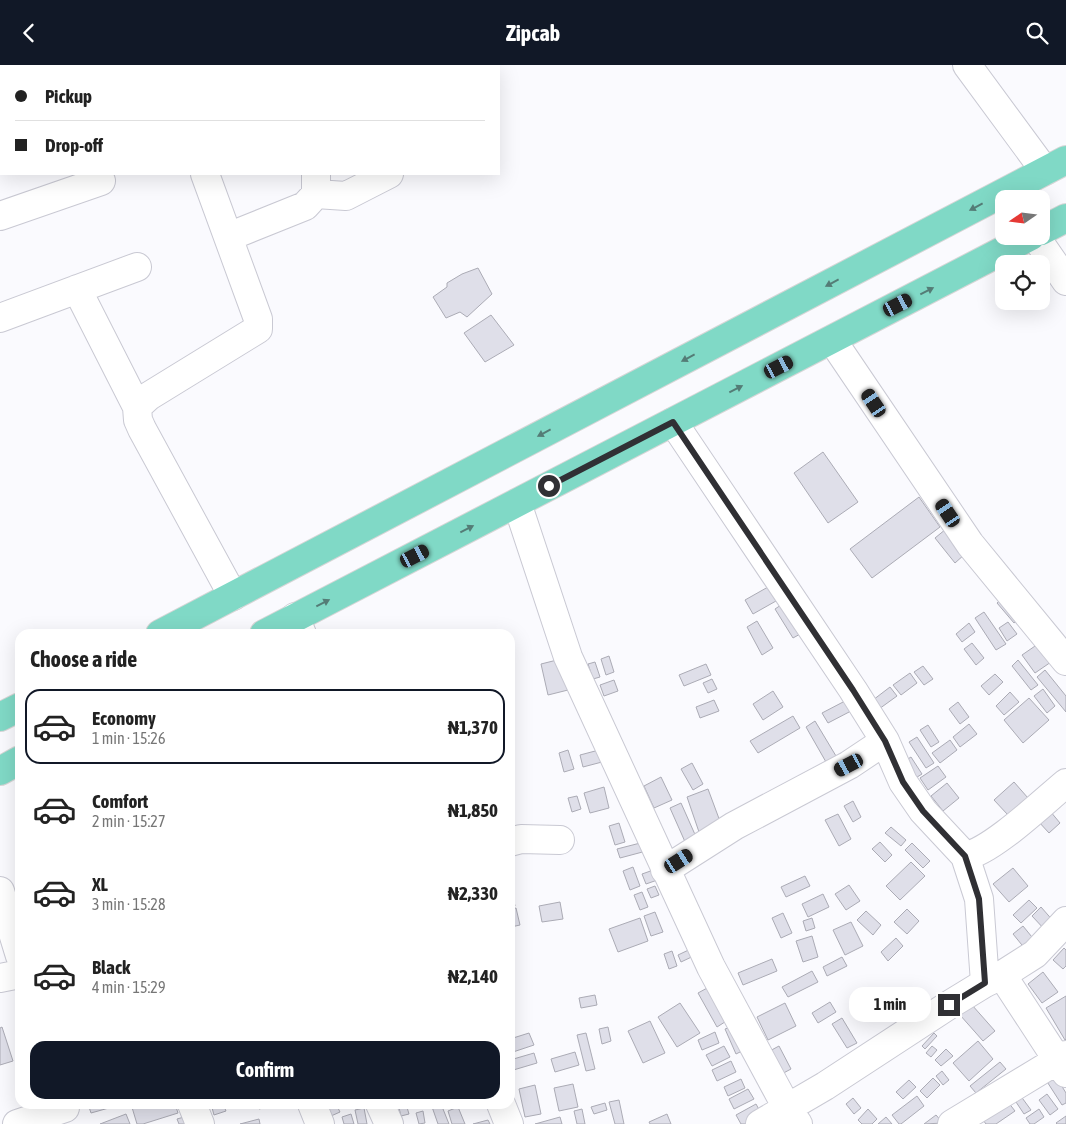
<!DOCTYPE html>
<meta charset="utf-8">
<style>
:root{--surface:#fff;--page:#f6f6f6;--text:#222;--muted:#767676;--line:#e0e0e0;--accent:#111827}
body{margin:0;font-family:"Asap Condensed",sans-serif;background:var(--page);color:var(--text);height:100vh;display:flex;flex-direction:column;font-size:19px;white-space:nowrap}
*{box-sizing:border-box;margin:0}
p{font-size:16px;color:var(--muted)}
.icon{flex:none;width:28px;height:28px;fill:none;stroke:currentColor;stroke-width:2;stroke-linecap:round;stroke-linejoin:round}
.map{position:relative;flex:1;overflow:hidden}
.drawer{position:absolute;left:15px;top:564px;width:500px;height:480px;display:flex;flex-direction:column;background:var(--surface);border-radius:15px;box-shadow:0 5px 20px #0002}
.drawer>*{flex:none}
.top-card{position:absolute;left:0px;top:0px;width:500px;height:110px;box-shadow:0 5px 20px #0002;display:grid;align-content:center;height:110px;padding:0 15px;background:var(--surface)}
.needle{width:32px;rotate:256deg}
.controls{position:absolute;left:995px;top:125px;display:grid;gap:10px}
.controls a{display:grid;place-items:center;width:55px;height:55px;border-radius:10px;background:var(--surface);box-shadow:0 5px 20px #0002;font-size:25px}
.end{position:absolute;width:22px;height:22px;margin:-11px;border:6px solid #303034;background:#fff;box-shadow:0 0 0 2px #fff}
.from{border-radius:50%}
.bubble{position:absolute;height:35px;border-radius:15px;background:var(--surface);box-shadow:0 5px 20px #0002;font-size:16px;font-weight:700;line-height:35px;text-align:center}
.car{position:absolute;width:15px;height:30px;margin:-15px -8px;border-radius:6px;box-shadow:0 0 4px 1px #0007;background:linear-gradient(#222 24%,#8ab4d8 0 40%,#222 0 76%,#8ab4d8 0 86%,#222 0)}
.top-card b{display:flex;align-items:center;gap:18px;height:48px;font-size:19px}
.top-card b+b{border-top:1px solid var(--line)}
.top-card i{width:12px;height:12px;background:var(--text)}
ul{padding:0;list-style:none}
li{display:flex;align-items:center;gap:15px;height:75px;margin:0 10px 8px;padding:0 5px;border:2px solid transparent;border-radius:15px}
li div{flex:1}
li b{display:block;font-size:19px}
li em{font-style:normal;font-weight:700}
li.current{border-color:var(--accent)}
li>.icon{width:45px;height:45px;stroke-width:1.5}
h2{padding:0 15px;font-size:22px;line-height:60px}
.action{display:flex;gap:10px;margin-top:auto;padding:10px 15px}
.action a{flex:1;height:58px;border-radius:15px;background:var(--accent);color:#fff;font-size:20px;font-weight:700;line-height:58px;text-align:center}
header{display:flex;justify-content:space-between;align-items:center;height:65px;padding:0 15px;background:var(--accent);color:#fff;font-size:22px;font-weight:700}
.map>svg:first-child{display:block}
.building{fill:#dfdfe9;stroke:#ababb5}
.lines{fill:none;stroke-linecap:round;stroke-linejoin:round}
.minor-casing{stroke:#c9c9d3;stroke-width:30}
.major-casing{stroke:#d6d6d6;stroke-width:30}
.minor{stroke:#fff;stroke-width:28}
.major{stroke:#80d9c6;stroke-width:28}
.oneway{fill:#547c76}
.route{stroke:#303034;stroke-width:6}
</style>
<header><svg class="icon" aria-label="back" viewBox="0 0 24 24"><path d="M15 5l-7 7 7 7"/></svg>Zipcab<svg class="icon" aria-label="search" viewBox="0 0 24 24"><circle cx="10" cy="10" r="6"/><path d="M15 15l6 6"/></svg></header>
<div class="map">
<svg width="1066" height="1059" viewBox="0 0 1066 1059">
<rect width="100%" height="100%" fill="#fafafe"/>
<path class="building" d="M115 0H148V1H116Z
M478 203 492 229 467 252 460 247 446 253 433 232 447 222V218L462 209Z
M491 250 514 280 485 297 464 268Z
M823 387 858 437 828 458 794 408Z
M919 432 940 462 872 513 850 484Z
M946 464 965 489 955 498 935 473Z
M768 522 776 536 753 549 745 535Z
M1004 532 1021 552 1014 558 997 538Z
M784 538 802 568 793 573 775 544Z
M984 547 1006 579 996 585 975 553Z
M757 556 773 583 762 590 747 562Z
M1008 557 1017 569 1007 576 999 563Z
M969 558 975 567 962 577 956 569Z
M972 578 984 593 976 600 964 584Z
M1038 579 1051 597 1035 608 1022 590Z
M609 591 614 607 606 610 601 594Z
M561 594 568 625 548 630 541 599Z
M1018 595 1038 620 1031 625 1012 601Z
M595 597 600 612 593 614 588 599Z
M706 599 711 610 684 621 679 610Z
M923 601 933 614 924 620 914 607Z
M1045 605 1066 631V647L1037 612Z
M910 608 917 618 901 630 893 620Z
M995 609 1003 617 989 630 981 621Z
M712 614 717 624 708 628 703 618Z
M614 615 618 626 604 631 600 620Z
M890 622 897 631 879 644 873 635Z
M1043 624 1055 641 1047 648 1034 631Z
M773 626 783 642 763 655 753 639Z
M1010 627 1019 637 1004 650 996 641Z
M1029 633 1049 655 1023 678 1004 655Z
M714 635 719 646 700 653 696 642Z
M845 636 851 646 828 658 822 648Z
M958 637 969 652 960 659 949 644Z
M793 651 800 663 758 688 750 676Z
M815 656 836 691 826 697 806 662Z
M969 659 977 669 960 682 953 672Z
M928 660 939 677 931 682 920 665Z
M917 672 934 698 926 703 909 677Z
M950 675 957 685 940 698 932 688Z
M568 685 574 704 564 707 559 688Z
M599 685 602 697 583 702 580 690Z
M911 692 922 709 914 714 903 697Z
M692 698 703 719 693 725 681 704Z
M938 701 946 712 928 725 920 713Z
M661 712 672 735 654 743 644 721Z
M1014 717 1028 733 1008 750 994 735Z
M947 718 959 733 943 746 931 731Z
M604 722 609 743 590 748 584 728Z
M708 724 721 759 699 767 687 732Z
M577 731 581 744 572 747 568 733Z
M853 736 861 752 853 757 844 741Z
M681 738 697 774 686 779 670 743Z
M1050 746 1060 758 1049 768 1038 756Z
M838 749 851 774 839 781 825 755Z
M619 758 625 777 615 780 609 761Z
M891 762 906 775 901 781 885 768Z
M648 776 650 785 620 793 617 784Z
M880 777 892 790 885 797 872 784Z
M912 778 930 796 923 803 905 785Z
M911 797 925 811 900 835 886 821Z
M633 802 640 821 630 825 623 806Z
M659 803 663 813 646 819 642 809Z
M1013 803 1028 821 1009 837 993 819Z
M805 811 810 821 786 832 781 822Z
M510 818 515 841 510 842Z
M849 820 860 836 846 845 835 829Z
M655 821 659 830 651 833 647 824Z
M642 827 648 842 640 845 634 830Z
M823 829 829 842 808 852 802 839Z
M1029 835 1037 843 1021 858 1013 850Z
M560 837 563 854 542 857 539 841Z
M1041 842 1055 858 1046 866 1032 851Z
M516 843 520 860 511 862 510 845Z
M907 844 919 856 907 869 894 857Z
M866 846 881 860 873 870 857 855Z
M655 847 663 867 651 871 644 851Z
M783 848 792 868 781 873 772 853Z
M640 853 648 876 618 887 609 864Z
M812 853 815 863 806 866 803 856Z
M851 857 863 881 845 890 833 865Z
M1023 861 1036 877 1026 885 1013 869Z
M812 871 818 892 803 897 796 876Z
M896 873 903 881 888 896 881 887Z
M697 881 700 888 681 897 678 890Z
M1064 883 1066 885V901L1063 904 1053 895Z
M672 886 677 901 669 904 664 889Z
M842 892 847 901 827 911 823 902Z
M772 894 777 906 743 920 738 908Z
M812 906 818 917 788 932 782 922Z
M1043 907 1058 927 1042 938 1028 919Z
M709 922 728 955 717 962 698 928Z
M595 930 597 940 581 943 579 933Z
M1066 931V974L1065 975 1046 943Z
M830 937 836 947 818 958 812 948Z
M680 938 700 968 677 982 658 952Z
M785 938 796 961 768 975 757 952Z
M510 939H511L514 948 510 949Z
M972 940 995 966 983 976 960 950Z
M842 953 857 978 847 983 832 959Z
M650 956 665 988 643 998 628 966Z
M734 961 744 985 736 989 725 964Z
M2 962 13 996 0 1000V963Z
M608 962 611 976 602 979 599 964Z
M715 967 719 978 702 985 698 975Z
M529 968 534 980 510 988V974Z
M586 968 595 1004 586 1006 577 970Z
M934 968 937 971 925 984 922 981Z
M978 976 993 994 969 1016 953 998Z
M724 981 730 992 712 1001 706 990Z
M779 981 791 1004 778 1011 766 988Z
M932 981 937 985 931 992 926 988Z
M946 984 953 991 941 1001 935 995Z
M575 987 579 1000 555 1007 551 994Z
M534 988 537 998 510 1006V995Z
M731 996 736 1007 717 1016 712 1005Z
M1000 997 1006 1004 976 1028 970 1021Z
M942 1006 949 1015 943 1020 936 1011Z
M1053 1007 1066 1028V1038L1062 1040 1044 1012Z
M933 1013 940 1020 927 1033 920 1026Z
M741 1014 745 1023 728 1031 724 1022Z
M909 1015 916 1022 903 1034 896 1027Z
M573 1019 578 1042 559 1046 554 1023Z
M535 1020 541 1049 525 1052 519 1024Z
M748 1024 754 1034 734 1044 729 1034Z
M1047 1029 1058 1044 1050 1050 1039 1035Z
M1020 1030 1031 1045 1024 1049 1014 1034Z
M917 1031 924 1041 901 1059H899L892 1050Z
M853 1033 861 1043 854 1049 846 1039Z
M619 1035 624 1059H615L609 1037Z
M1008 1037 1015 1046 996 1059H986L983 1055Z
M605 1038 607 1045 594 1049 591 1042Z
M88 1039H123L91 1048Z
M131 1039H175L178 1048 143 1059H137Z
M211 1039H223L226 1046 214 1050Z
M257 1039H266L267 1042 259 1044Z
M326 1039H336L340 1047 331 1051Z
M347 1039H364L349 1043Z
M398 1039H406L409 1049 401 1051Z
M431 1039H441L449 1059H438Z
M756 1039 762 1050 747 1059H741L736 1050Z
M458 1042 465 1059H452L448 1046Z
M364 1043 367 1059H358L355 1045Z
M582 1044 585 1059H577L574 1046Z
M868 1044 877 1054 872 1059H862L858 1055Z
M1039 1044 1044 1052 1034 1059H1030L1026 1053Z
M423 1046 425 1058 419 1059 416 1048Z
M126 1049 130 1059H100Z
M351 1049 354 1059H344L342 1052Z
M667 1049 671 1059H650L649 1057Z
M936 1050 943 1058 924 1059Z
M1066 1051V1059H1057L1056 1058Z
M184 1052 186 1059H179L177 1054Z
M560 1052 562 1059H535Z
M886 1052 892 1059H878Z
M259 1054 260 1059H240Z
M488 1055 490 1059H473Z"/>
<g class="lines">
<g class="minor-casing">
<path id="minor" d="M164 0V1
M281 0V1
M423 0 424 1
M967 0 1045 106
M245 1 247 0
M0 48 1 47
M205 109 258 254V264L149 331 137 342 138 355 142 364 233 531
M316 129 346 131 389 109
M0 151 101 116 97 109
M1035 171 1066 216
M228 172 305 141 316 129V109
M77 224 137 342
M0 253 137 202
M832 275 970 479 1066 596
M673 357 853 625 885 676 903 717 923 746 965 791 979 834 985 918
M517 438 568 592 711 902 787 1043 798 1059
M295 552 302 569
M510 777 521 774 560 775
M965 791C991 787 1043 737 1066 718
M665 805 734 761 849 700 885 676
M0 826 20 891
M1002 910 1066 1008
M0 913 20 909
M192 1039 200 1059
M312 1039 320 1059
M380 1039 389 1059
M501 1039 509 1059
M17 1059 65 1043
M760 1059 825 1021 949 940 985 918 1002 910 1035 889 1066 856
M952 1059 1066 990"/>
</g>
<g class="major-casing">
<path id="major" d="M1041 166 1066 153
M160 569 1066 95
M264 569 1031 171
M0 652 20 642
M0 706 20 695"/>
</g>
<use href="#minor" class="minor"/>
<use href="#major" class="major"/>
</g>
<defs><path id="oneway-solid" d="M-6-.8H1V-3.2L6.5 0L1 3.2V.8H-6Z" transform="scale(1.25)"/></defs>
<g class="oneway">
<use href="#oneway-solid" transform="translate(976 142) rotate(152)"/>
<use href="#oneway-solid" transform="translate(832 218) rotate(152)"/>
<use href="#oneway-solid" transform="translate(927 226) rotate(-27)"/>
<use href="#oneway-solid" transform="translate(688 293) rotate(152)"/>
<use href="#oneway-solid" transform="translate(736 324) rotate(-27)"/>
<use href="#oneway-solid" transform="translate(544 368) rotate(152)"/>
<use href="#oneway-solid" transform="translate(467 464) rotate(-27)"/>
<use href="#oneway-solid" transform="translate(323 538) rotate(-27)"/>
</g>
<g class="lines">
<path class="route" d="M549 421 673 357 853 625 885 676 903 717 923 746 965 791 979 834 985 918 949 940"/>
</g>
</svg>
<div class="controls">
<a><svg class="needle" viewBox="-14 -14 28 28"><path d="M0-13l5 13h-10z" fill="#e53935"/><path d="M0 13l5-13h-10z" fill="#767676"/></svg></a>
<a><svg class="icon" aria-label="locate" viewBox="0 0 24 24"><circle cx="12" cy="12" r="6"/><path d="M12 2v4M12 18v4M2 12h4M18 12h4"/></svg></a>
</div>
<i class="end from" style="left:549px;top:421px"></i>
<i class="end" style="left:949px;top:940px"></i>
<div class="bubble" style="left:849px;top:922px;width:82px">1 min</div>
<i class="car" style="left:898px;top:240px;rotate:63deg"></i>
<i class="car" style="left:779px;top:302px;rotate:63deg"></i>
<i class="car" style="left:874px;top:338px;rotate:326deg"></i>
<i class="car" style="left:948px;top:448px;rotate:326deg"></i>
<i class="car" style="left:415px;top:491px;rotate:63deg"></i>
<i class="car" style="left:849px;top:700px;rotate:242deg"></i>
<i class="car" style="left:679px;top:796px;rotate:58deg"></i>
<div class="top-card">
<b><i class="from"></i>Pickup</b>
<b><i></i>Drop-off</b>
</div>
<section class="drawer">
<h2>Choose a ride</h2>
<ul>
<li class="current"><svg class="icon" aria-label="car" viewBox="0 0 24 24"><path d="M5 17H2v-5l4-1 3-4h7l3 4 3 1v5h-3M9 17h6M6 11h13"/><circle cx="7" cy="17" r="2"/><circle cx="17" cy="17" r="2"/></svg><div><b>Economy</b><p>1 min · 15:26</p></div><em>₦1,370</em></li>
<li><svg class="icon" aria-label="car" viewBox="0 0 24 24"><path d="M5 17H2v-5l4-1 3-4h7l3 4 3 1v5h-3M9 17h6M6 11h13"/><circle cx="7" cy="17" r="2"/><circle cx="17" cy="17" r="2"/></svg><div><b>Comfort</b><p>2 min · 15:27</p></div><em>₦1,850</em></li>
<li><svg class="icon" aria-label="car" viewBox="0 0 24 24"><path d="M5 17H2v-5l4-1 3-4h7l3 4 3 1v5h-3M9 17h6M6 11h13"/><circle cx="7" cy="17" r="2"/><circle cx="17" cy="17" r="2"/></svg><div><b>XL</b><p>3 min · 15:28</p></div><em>₦2,330</em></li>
<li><svg class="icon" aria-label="car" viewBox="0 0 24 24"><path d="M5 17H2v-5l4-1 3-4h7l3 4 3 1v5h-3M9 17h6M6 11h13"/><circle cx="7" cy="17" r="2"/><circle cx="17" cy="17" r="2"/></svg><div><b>Black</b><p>4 min · 15:29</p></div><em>₦2,140</em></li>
</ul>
<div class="action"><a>Confirm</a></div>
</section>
</div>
